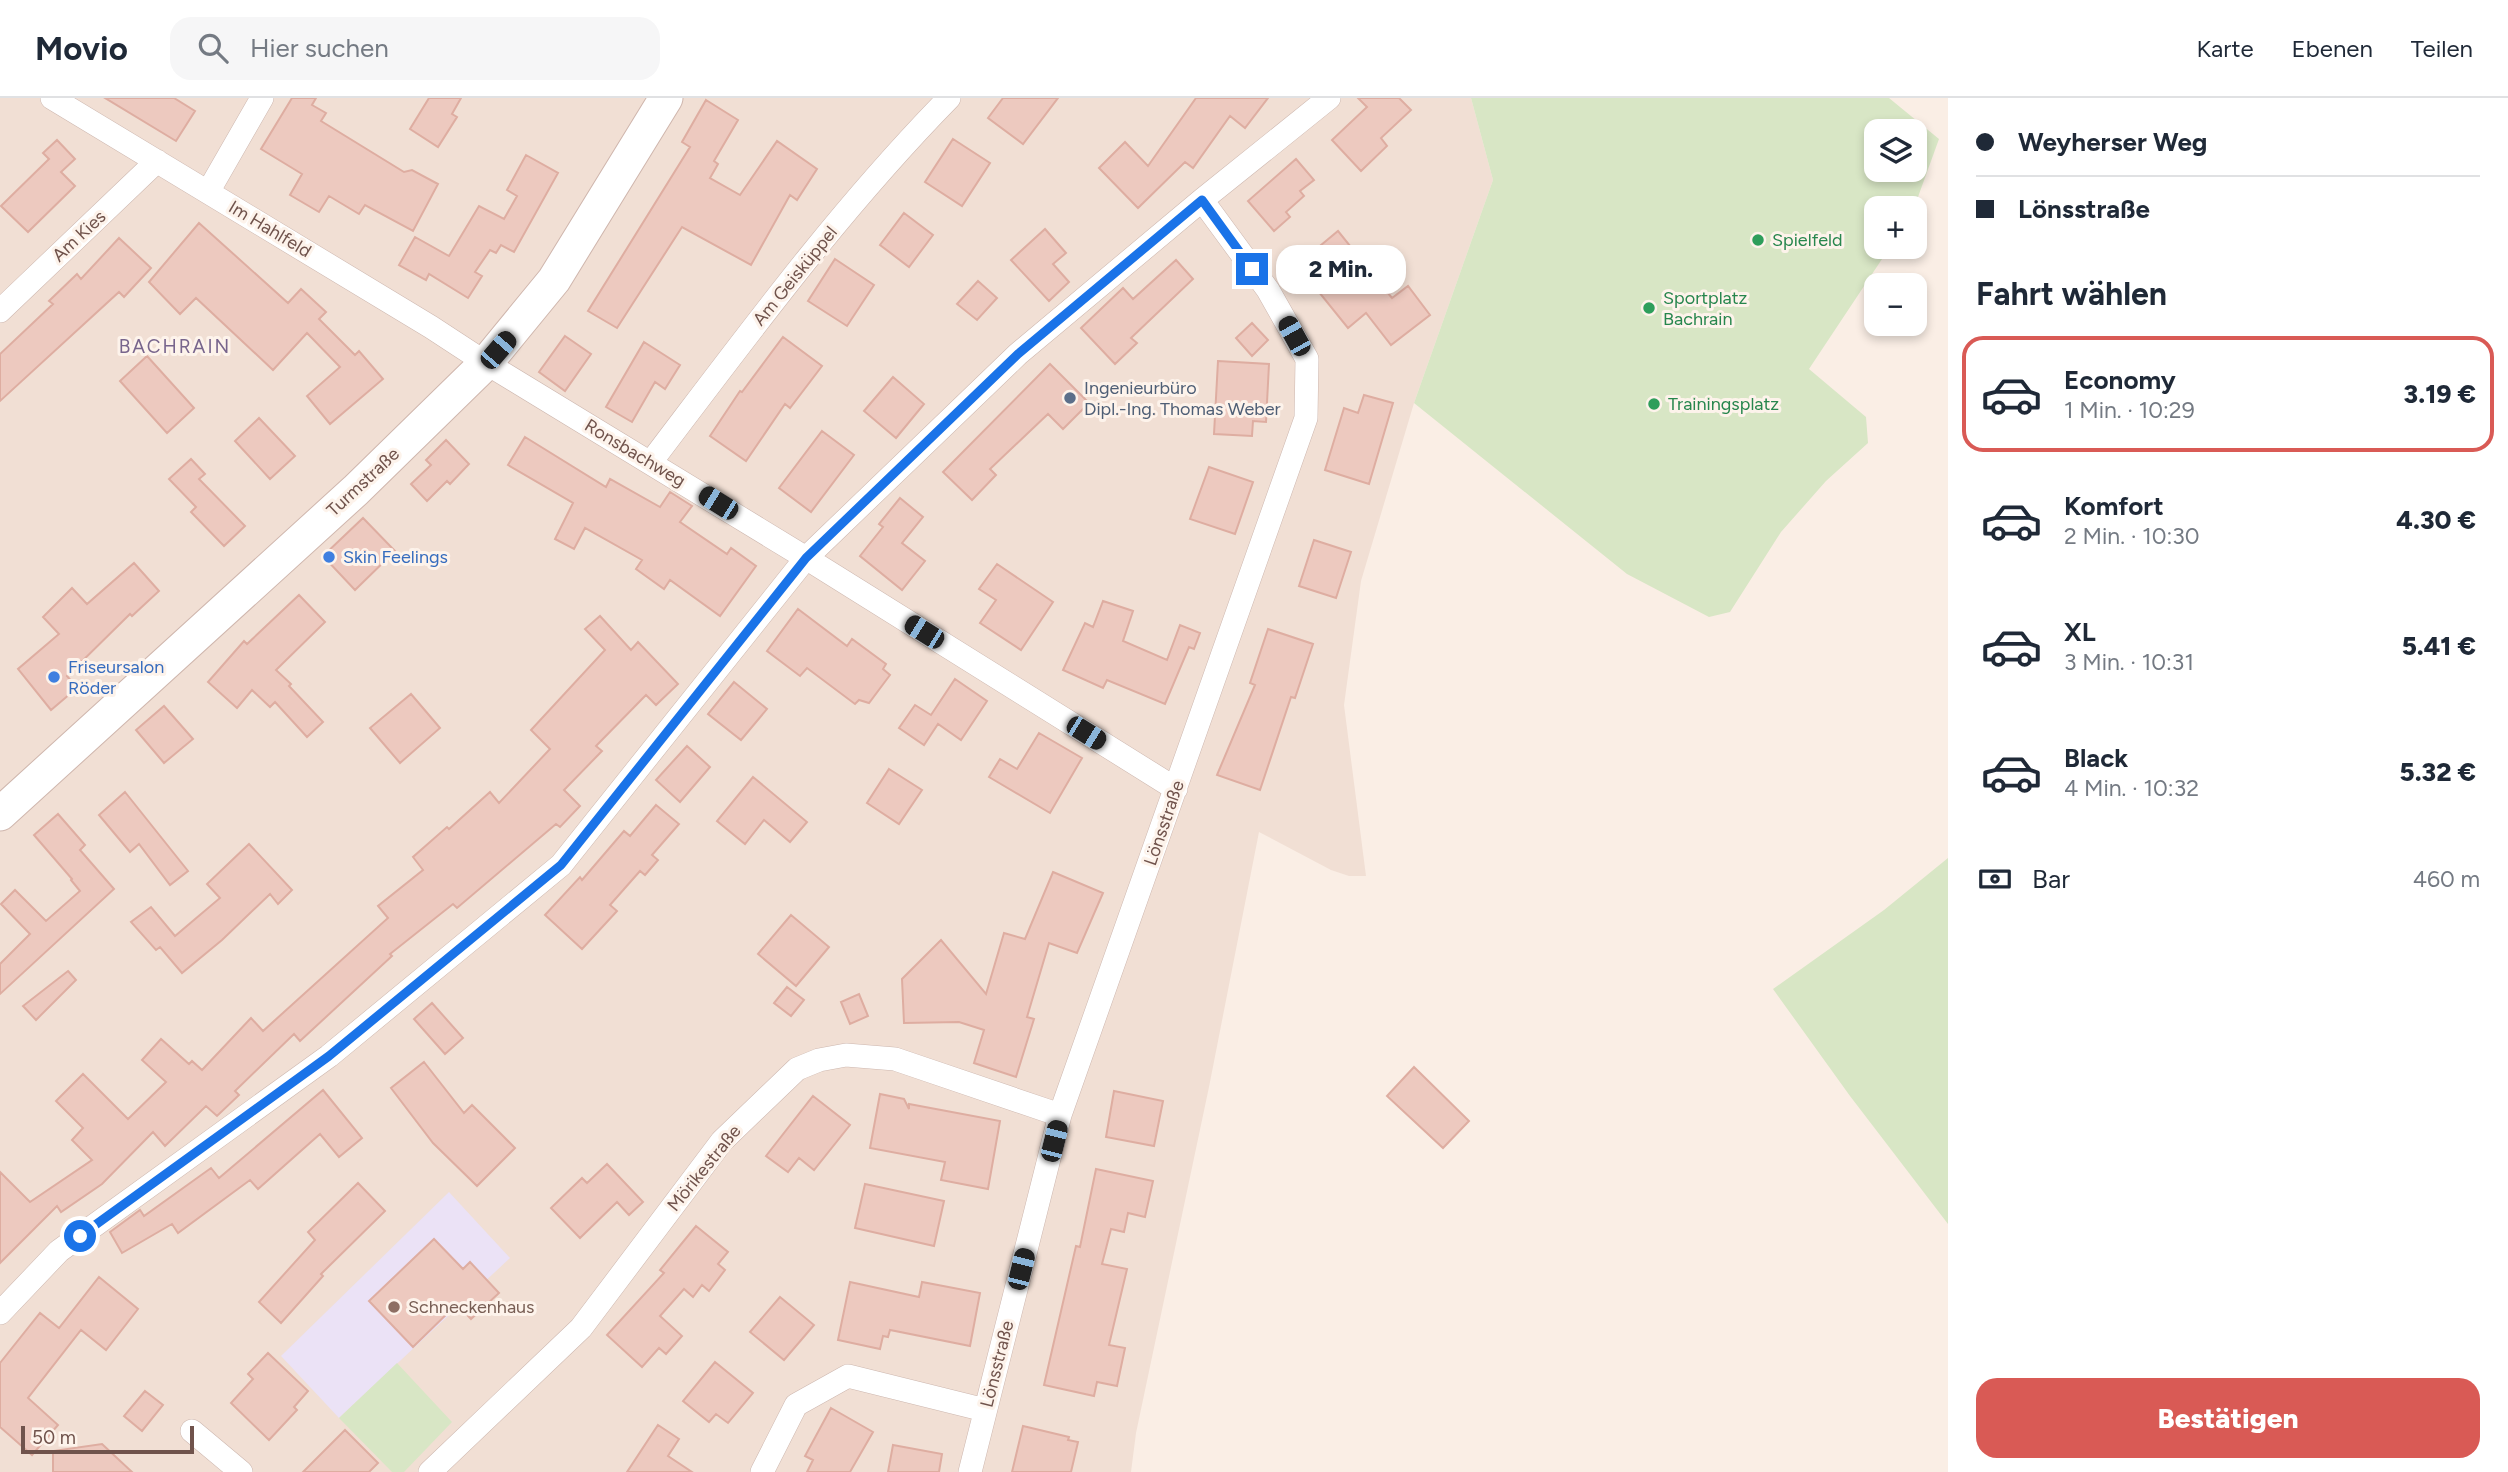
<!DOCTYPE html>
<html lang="de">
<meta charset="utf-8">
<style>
:root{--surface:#fff;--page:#f6f6f7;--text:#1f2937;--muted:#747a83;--line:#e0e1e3;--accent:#d95a55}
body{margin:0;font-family:Figtree,sans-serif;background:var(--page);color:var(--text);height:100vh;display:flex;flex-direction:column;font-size:26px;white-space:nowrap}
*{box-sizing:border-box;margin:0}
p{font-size:23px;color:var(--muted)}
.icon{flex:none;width:38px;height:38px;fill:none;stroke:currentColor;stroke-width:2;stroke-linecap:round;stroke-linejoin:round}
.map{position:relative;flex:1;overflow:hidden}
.sheet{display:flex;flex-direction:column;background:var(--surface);width:560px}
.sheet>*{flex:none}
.hud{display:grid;align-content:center;height:154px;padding:0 28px;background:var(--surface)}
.buttons{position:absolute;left:1864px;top:21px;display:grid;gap:14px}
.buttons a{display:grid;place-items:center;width:63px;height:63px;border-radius:14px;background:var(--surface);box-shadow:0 4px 10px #0003;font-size:35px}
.scale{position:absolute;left:21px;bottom:18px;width:173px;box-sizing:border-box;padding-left:7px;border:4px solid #70534c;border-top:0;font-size:19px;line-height:24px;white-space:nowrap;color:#70534c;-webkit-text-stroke:5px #fdf3eb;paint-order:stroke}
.end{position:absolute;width:32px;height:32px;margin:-16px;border:9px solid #1a73e8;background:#fff;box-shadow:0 0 0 4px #fff}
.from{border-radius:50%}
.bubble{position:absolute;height:49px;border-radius:21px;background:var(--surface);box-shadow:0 4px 10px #0003;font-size:23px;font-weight:800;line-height:49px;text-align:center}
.car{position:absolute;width:21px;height:42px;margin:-21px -10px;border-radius:9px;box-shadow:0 0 5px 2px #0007;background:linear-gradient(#222 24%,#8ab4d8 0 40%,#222 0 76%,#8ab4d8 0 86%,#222 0)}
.hud b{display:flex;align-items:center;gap:24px;height:66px;font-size:26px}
.hud b+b{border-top:2px solid var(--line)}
.hud i{width:18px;height:18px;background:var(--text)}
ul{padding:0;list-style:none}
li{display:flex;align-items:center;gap:21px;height:116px;margin:0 14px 10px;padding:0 14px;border:4px solid transparent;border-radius:21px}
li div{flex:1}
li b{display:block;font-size:26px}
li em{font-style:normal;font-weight:800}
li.selected{border-color:var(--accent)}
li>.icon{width:63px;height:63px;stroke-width:1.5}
h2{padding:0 28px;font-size:32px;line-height:84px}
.pay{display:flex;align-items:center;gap:18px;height:77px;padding:0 28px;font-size:26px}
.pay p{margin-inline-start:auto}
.cta{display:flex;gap:14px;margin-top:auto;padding:14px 28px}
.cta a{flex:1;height:80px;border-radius:21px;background:var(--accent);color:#fff;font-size:28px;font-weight:800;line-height:80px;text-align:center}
header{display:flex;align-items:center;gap:42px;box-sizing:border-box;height:98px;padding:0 35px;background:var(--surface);border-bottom:2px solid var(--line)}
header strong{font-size:33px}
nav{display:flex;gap:38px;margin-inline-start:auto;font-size:24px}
.search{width:490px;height:63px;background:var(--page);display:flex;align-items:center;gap:18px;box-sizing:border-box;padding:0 24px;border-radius:21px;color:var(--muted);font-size:26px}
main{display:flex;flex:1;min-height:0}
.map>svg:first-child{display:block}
.residential{fill:#f1dfd4}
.education{fill:#ebe2f6}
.green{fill:#d8e6c5;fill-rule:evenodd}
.building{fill:#edc9bf;stroke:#deada1;stroke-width:2}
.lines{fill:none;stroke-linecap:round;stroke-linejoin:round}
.minor-casing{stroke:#cdb7af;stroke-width:24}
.secondary-casing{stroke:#cfb6ad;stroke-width:35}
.minor{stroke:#fff;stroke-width:23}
.secondary{stroke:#fff;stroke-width:33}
.route{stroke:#1a73e8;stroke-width:9}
.leisure-dot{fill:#2e9e5b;stroke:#fdf3eb;stroke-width:2.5}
.service-dot{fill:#5c6f8a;stroke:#fdf3eb;stroke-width:2.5}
.shop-dot{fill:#3f7fe0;stroke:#fdf3eb;stroke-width:2.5}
.education-dot{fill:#8d6e63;stroke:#fdf3eb;stroke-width:2.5}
.labels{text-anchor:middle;stroke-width:6;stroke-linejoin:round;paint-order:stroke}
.street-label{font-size:18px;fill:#70534c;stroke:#fdf3eb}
.leisure-label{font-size:18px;fill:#27864d;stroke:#fdf3eb;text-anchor:start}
.service-label{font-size:18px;fill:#4e5e75;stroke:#fdf3eb;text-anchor:start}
.shop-label{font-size:18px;fill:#366cbe;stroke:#fdf3eb;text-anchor:start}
.education-label{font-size:18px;fill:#785e54;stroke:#fdf3eb;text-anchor:start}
.neighbourhood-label{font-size:19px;letter-spacing:2px;fill:#78658c;stroke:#fdf3eb}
</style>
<header>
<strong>Movio</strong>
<div class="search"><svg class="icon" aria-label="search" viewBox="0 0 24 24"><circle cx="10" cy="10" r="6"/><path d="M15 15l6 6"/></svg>Hier suchen</div>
<nav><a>Karte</a><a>Ebenen</a><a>Teilen</a></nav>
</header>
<main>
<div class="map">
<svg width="1948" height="1374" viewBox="0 0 1948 1374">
<rect width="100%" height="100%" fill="#faeee5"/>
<path class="residential" d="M0 0H1471L1493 82 1414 305 1361 483 1344 607 1366 778H1349L1331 772 1259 734 1209 989 1136 1335 1131 1374H0Z"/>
<path class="education" d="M449 1094 510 1160 339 1320 281 1258Z"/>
<path class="green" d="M1471 0H1889L1939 41 1914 110H1876V149H1890L1809 271 1866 319 1868 345 1826 383 1781 434 1730 514 1709 519 1627 476 1414 305 1493 82ZM1876 33H1914V72H1876Z
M1948 760V1126L1850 998 1773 891 1884 812Z
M397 1265 452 1324 404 1374H392L339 1320Z"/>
<path class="building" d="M105 0H174L195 13 176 43Z
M292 0H316L312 7 326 15 321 23 404 74 412 72 438 86 413 133 365 107 359 116 329 98 319 114 290 97 302 76 261 51Z
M429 0H461L452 16 457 19 438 49 410 31Z
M1003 0H1058L1023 46 988 20Z
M1196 0H1268L1245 30 1230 18 1193 70 1185 64 1138 110 1099 70 1125 44 1148 68Z
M1358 0H1399L1411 12 1381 40 1387 48 1361 73 1332 42 1367 9Z
M706 2 738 22 714 63 718 66 710 80 740 97 777 43 817 71 797 102 790 97 751 167 682 129 617 230 588 213 690 49 682 44Z
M953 41 990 65 962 108 925 84Z
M57 42 75 61 61 74 75 88 28 134 1 108 49 61 43 55Z
M526 57 558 75 514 154 501 147 496 155 490 152 475 174 482 178 468 200 429 176 426 182 399 167 415 139 449 158 479 108 504 121 517 98 507 92Z
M1296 61 1314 82 1300 93 1304 98 1286 114 1290 119 1274 133 1248 103Z
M904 115 933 137 909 169 880 147Z
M199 125 288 205 301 191 326 214 319 221 355 257 359 253 383 281 330 326 307 298 340 269 307 235 273 272 196 200 180 216 149 184Z
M1045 131 1066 155 1053 166 1069 184 1049 203 1011 162Z
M1338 133 1392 200 1408 188 1430 217 1391 247 1366 215 1348 230 1297 167Z
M119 140 151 170 124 199 119 194 0 303V256L53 206 49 203 77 176 81 181Z
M835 161 874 187 847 228 808 203Z
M1176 162 1193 181 1131 240 1137 245 1115 266 1081 230 1123 190 1133 201Z
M978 183 997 200 977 222 957 206Z
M1252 225 1268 242 1252 258 1236 240Z
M565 238 591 256 565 293 539 274Z
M783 239 822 268 790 310 785 306 746 363 710 338 740 293 742 294Z
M644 244 680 267 665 291 655 284 632 324 606 309Z
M147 258 194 310 167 335 120 283Z
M1218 263 1269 266 1266 324 1253 323 1252 338 1214 336Z
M1050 266 1089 305 1063 331 1048 316 990 371 996 377 972 402 943 374Z
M893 279 924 306 896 340 864 313Z
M1364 297 1393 305 1369 386 1325 372 1344 310 1358 315Z
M259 320 295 358 270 381 235 343Z
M822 333 854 357 811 414 779 390Z
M525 339 606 389 610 381 660 409 670 394 692 408 680 424 727 456 731 450 756 468 720 518 670 482 664 491 636 471 642 462 585 430 574 451 555 441 573 405 508 367Z
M446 342 469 366 450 386 447 383 427 403 411 386 431 367 426 362Z
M191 361 205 376 199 381 245 428 224 448 191 414 196 409 169 381Z
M1209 369 1253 384 1235 436 1190 421Z
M900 400 923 419 902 445 925 463 902 492 860 458 883 429 879 426Z
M363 420 395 453 355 492 323 458Z
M1314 442 1351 454 1336 500 1299 488Z
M134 465 159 493 132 518 130 516 67 578 77 590 51 612 18 571 59 536 43 519 72 490 87 506Z
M997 466 1053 504 1021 552 980 525 996 502 979 491Z
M299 497 325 524 276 572 291 586 289 588 323 624 307 639 275 604 270 609 252 592 237 610 208 584 244 543 247 546Z
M1103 503 1133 513 1123 543 1167 562 1180 527 1200 535 1194 551 1189 549 1165 606 1107 582 1103 590 1063 572 1085 525 1093 529Z
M798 511 847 548 852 541 886 566 883 571 890 577 869 605 859 602 855 606 807 570 800 578 767 553Z
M600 518 631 552 638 544 678 586 656 607 646 597 596 648 602 653 564 692 580 708 560 729 556 726 457 810 453 806 390 856 392 858 300 943 294 936 235 993 239 997 217 1018 206 1008 165 1048 153 1034 102 1086 61 1114 57 1108 0 1165V1074L30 1104 92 1062 72 1042 83 1030 56 1003 83 976 128 1021 166 984 142 962 161 941 189 966 192 963 202 972 251 920 263 933 388 820 378 808 423 772 413 759 447 729 449 731 490 694 499 705 550 651 531 632 605 552 585 531Z
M1268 531 1313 546 1295 600 1291 599 1260 692 1217 677 1255 587 1250 585Z
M955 581 987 603 961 642 938 626 924 647 899 630 915 607 931 617Z
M734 584 767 611 741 642 708 616Z
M411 596 440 630 400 665 370 630Z
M164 608 193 641 164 665 136 632Z
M1039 635 1082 660 1050 715 989 679 1000 661 1017 671Z
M687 648 710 669 680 704 656 682Z
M889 671 922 692 899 726 867 705Z
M753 679 807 724 790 744 764 722 745 746 717 723Z
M125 694 188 773 170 787 139 746 130 754 99 717Z
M656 707 679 726 652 757 658 762 645 777 640 773 610 807 617 813 582 851 545 817 580 779 582 782 624 733 630 738Z
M58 716 85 747 80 752 114 791 0 896V866L30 836 1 806 15 792 46 823 80 793 71 782 72 781 34 737Z
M249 746 292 792 278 806 270 796 222 842 182 875 160 849 156 852 131 824 151 809 175 838 220 800 207 786Z
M1053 774 1103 795 1077 855 1049 845 1027 919 1034 921 1016 979 974 965 984 932 959 924 904 925 902 881 941 842 986 896 1004 835 1025 841Z
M791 817 829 849 796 888 758 856Z
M68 873 76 882 36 922 23 908Z
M787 889 804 902 791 918 774 905Z
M859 896 868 918 850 926 841 904Z
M432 905 463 940 445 956 414 921Z
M424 964 464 1015 472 1007 515 1050 477 1088 433 1045 391 990Z
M1414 969 1469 1023 1443 1050 1387 998Z
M323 992 362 1040 339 1059 320 1036 258 1091 250 1082 178 1135 172 1126 122 1155 110 1134 140 1112 144 1118 211 1070 219 1080Z
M1114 993 1163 1003 1154 1048 1106 1039Z
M880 996 904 1001 909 1011V1006L1000 1023 988 1091 941 1082 945 1064 870 1050Z
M813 998 850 1027 814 1072 799 1060 788 1074 766 1058Z
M607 1066 643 1104 629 1117 617 1104 580 1140 551 1110 582 1080 587 1085Z
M1096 1071 1153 1083 1145 1119 1128 1115 1124 1134 1111 1131 1102 1166 1127 1171 1109 1247 1125 1250 1117 1288 1097 1284 1094 1298 1044 1287 1076 1148 1080 1149Z
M358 1085 385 1113 321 1176 323 1178 281 1225 259 1204 315 1142 308 1134Z
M865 1086 944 1103 934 1148 855 1130Z
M696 1128 728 1154 718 1166 725 1172 709 1193 702 1187 693 1199 684 1191 660 1218 682 1238 666 1256 659 1250 642 1269 607 1237 664 1175 660 1172Z
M434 1141 463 1171 470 1164 499 1195 471 1221 457 1206 413 1249 369 1203Z
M99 1179 138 1211 106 1252 81 1232 28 1300 58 1327 32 1357 0 1329V1265L40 1215 59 1230Z
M850 1184 919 1199 922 1184 980 1195 970 1248 890 1232 888 1239 883 1238 880 1251 838 1242Z
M780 1199 814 1227 784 1262 750 1234Z
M268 1255 308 1293 294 1309 297 1312 269 1342 231 1305 253 1281 248 1276Z
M715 1264 753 1295 728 1325 716 1316 709 1324 683 1303Z
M145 1293 163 1307 142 1333 124 1318Z
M831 1310 873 1334 850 1374H807L813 1362 805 1358Z
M658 1327 679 1341 668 1358 692 1374H627Z
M1023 1328 1069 1339 1068 1342 1078 1344 1071 1374H1012Z
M345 1332 378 1365 369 1374H303Z
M102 1346 132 1374H53V1353Z
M893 1347 942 1356 939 1374H888Z"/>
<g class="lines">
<g class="minor-casing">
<path id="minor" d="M52 0 431 229 486 265 806 460 1176 691
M208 94 262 0
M0 213 157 63
M651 364C746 239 839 112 949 0
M0 1215 59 1153 329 958 561 767 806 460 1018 256 1202 102 1329 0
M192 1333 241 1374
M430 1374 581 1230 722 1043 797 971 819 962 846 957 895 961 1060 1017
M762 1374 796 1307 848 1278 985 1312
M970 1374 1060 1017 1306 320 1307 261 1268 192 1202 102"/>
</g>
<g class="secondary-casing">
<path id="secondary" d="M0 716 356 392 486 265 554 182 666 0"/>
</g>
<use href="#minor" class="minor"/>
<use href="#secondary" class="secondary"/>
</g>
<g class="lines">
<path class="route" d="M80 1138 329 958 561 767 806 460 1018 256 1202 102 1252 171"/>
</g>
<g class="leisure-dot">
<circle cx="1758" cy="142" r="7"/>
<circle cx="1649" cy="210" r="7"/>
<circle cx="1654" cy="306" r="7"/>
</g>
<circle class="service-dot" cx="1070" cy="300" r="7"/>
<g class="shop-dot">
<circle cx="329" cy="459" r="7"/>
<circle cx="54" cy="579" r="7"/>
</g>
<circle class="education-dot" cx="394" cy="1209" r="7"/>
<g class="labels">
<g class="street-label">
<text transform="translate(270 131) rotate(31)" y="6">Im Hahlfeld</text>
<text transform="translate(79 138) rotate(-43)" y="6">Am Kies</text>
<text transform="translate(795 178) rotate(-51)" y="6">Am Geisküppel</text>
<text transform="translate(635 355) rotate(31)" y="6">Ronsbachweg</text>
<text transform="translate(363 384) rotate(-43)" y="6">Turmstraße</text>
<text transform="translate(1164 725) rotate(-71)" y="6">Lönsstraße</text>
<text transform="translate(704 1070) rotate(-51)" y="6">Mörikestraße</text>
<text transform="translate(997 1266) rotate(-76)" y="6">Lönsstraße</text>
</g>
<g class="leisure-label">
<text x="1772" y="148">Spielfeld</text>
<text x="1663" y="206">Sportplatz<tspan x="1663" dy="21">Bachrain</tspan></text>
<text x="1668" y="312">Trainingsplatz</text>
</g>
<g class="service-label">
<text x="1084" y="296">Ingenieurbüro<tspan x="1084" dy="21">Dipl.-Ing. Thomas Weber</tspan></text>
</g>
<g class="shop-label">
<text x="343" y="465">Skin Feelings</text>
<text x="68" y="575">Friseursalon<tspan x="68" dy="21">Röder</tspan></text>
</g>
<g class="education-label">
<text x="408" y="1215">Schneckenhaus</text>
</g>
<g class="neighbourhood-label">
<text x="175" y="255">BACHRAIN</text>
</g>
</g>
</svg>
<div class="buttons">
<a><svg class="icon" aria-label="layers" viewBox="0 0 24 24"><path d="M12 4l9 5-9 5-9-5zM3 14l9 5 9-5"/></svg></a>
<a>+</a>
<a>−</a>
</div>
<div class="scale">50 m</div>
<i class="end from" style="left:80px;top:1138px"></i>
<i class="end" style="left:1252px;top:171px"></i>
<div class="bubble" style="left:1276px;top:147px;width:130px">2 Min.</div>
<i class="car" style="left:1294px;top:238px;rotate:331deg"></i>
<i class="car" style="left:498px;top:252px;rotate:41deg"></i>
<i class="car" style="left:718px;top:405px;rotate:302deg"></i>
<i class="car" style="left:924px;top:534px;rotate:302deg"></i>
<i class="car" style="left:1086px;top:635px;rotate:122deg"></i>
<i class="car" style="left:1054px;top:1043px;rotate:14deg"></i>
<i class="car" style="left:1021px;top:1171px;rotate:14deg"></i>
</div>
<section class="sheet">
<div class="hud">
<b><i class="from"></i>Weyherser Weg</b>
<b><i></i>Lönsstraße</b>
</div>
<h2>Fahrt wählen</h2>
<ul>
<li class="selected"><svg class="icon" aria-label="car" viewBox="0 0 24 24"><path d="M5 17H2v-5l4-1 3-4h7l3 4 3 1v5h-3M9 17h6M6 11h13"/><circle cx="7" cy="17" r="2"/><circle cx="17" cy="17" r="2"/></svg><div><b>Economy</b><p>1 Min. · 10:29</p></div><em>3.19 €</em></li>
<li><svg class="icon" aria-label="car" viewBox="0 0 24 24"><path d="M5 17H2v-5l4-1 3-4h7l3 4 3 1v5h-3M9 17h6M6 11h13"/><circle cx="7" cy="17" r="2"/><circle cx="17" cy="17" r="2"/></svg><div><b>Komfort</b><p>2 Min. · 10:30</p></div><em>4.30 €</em></li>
<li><svg class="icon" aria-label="car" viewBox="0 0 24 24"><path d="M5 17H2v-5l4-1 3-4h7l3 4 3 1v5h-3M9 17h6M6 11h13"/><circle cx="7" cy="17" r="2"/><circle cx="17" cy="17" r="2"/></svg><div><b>XL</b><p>3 Min. · 10:31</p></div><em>5.41 €</em></li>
<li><svg class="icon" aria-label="car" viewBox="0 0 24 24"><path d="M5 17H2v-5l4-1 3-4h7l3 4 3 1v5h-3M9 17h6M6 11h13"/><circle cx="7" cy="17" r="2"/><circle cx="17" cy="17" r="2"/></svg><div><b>Black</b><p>4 Min. · 10:32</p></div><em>5.32 €</em></li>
</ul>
<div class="pay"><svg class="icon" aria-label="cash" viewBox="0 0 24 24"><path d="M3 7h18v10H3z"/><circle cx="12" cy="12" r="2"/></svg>Bar<p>460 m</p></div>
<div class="cta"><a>Bestätigen</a></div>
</section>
</main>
